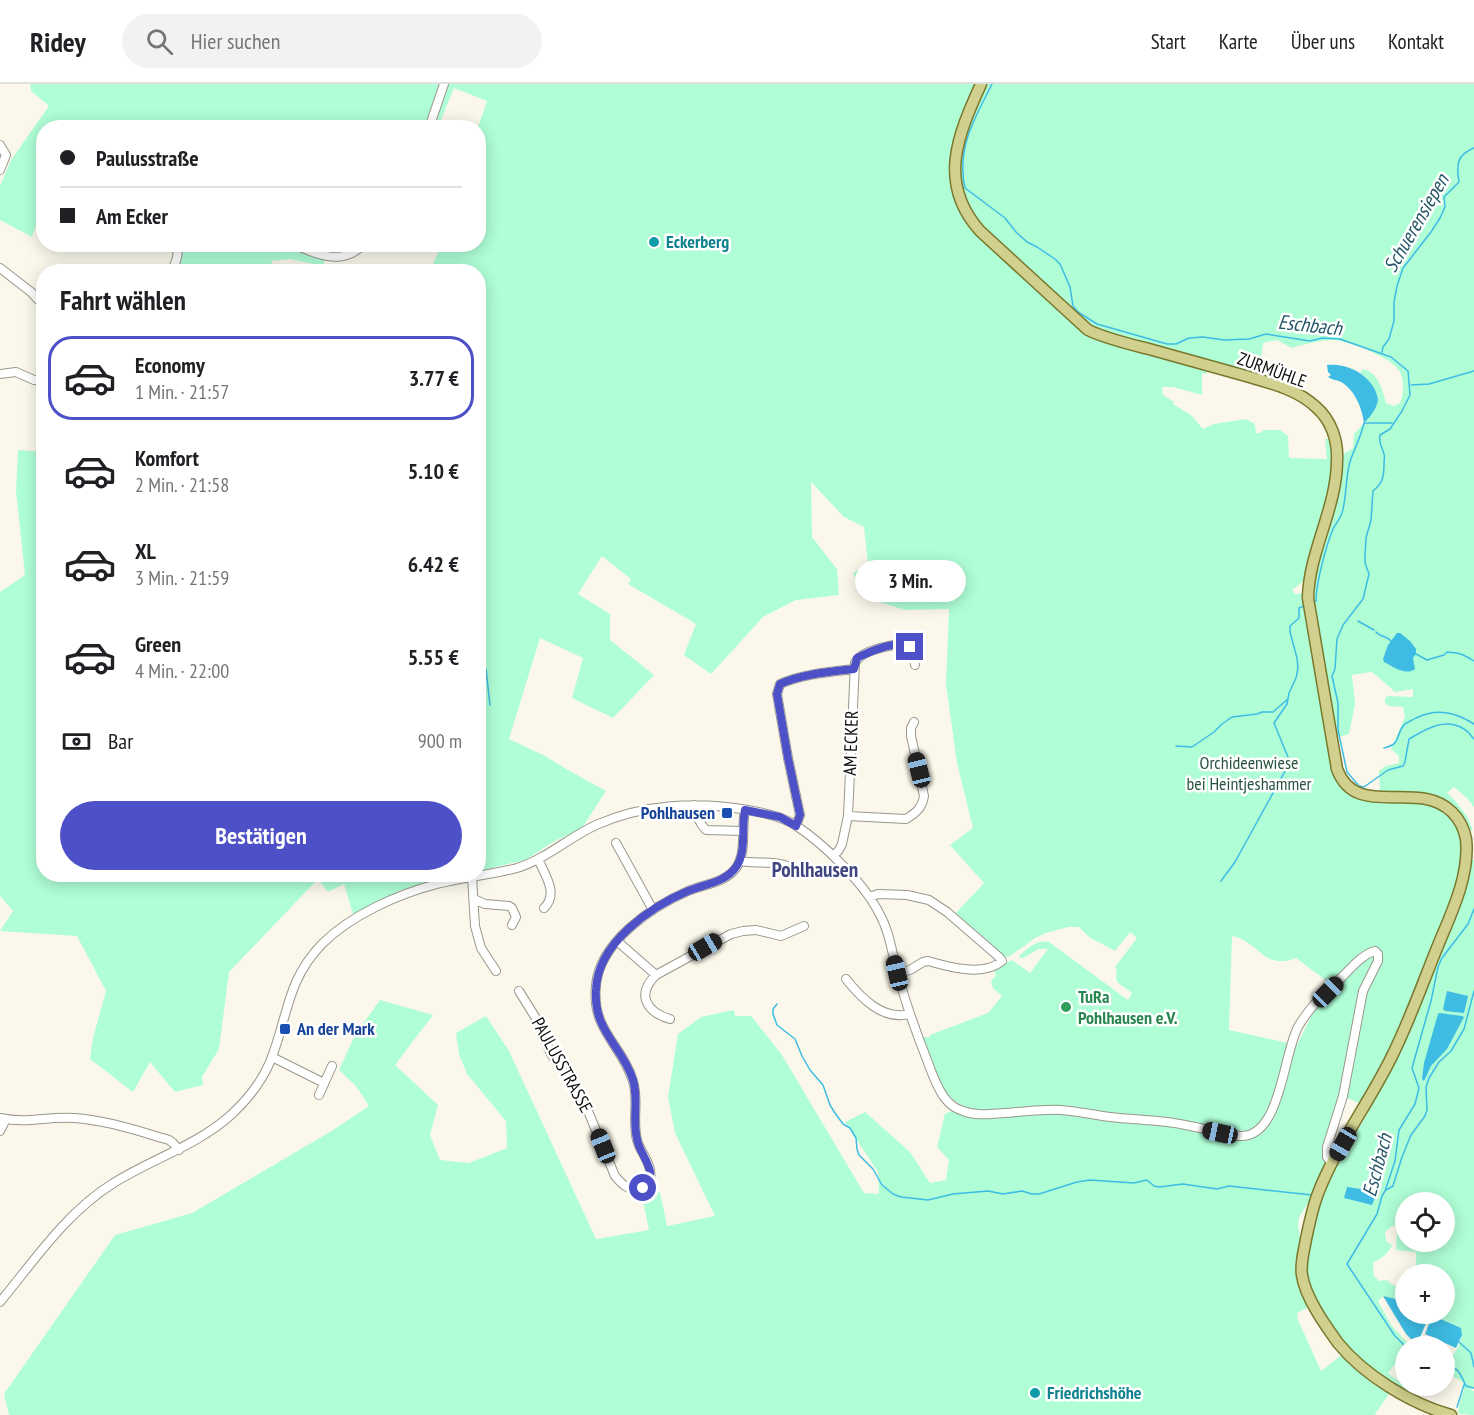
<!DOCTYPE html>
<html lang="de">
<meta charset="utf-8">
<style>
:root{--surface:#fff;--page:#f2f2f2;--text:#202124;--muted:#757577;--line:#e0e0e0;--accent:#4d50c6}
body{margin:0;font-family:"PT Sans Narrow",sans-serif;background:var(--page);color:var(--text);height:100vh;display:flex;flex-direction:column;font-size:22px;white-space:nowrap}
*{box-sizing:border-box;margin:0}
p{font-size:20px;color:var(--muted)}
.icon{flex:none;width:33px;height:33px;fill:none;stroke:currentColor;stroke-width:2;stroke-linecap:round;stroke-linejoin:round}
.map{position:relative;flex:1;overflow:hidden}
.panel{position:absolute;left:36px;top:180px;width:450px;height:618px;display:flex;flex-direction:column;background:var(--surface);border-radius:24px;box-shadow:0 3px 15px #0003}
.panel>*{flex:none}
.banner{position:absolute;left:36px;top:36px;width:450px;height:132px;border-radius:24px;box-shadow:0 3px 15px #0003;display:grid;align-content:center;height:132px;padding:0 24px;background:var(--surface)}
.tools{position:absolute;left:1395px;top:1108px;display:grid;gap:12px}
.tools a{display:grid;place-items:center;width:60px;height:60px;border-radius:50%;background:var(--surface);box-shadow:0 3px 15px #0003;font-size:30px}
.end{position:absolute;width:27px;height:27px;margin:-14px;border:8px solid #4d50c6;background:#fff;box-shadow:0 0 0 3px #fff}
.from{border-radius:50%}
.bubble{position:absolute;height:42px;border-radius:21px;background:var(--surface);box-shadow:0 3px 15px #0003;font-size:20px;font-weight:800;line-height:42px;text-align:center}
.car{position:absolute;width:18px;height:36px;margin:-18px -9px;border-radius:8px;box-shadow:0 0 4px 2px #0007;background:linear-gradient(#222 24%,#8ab4d8 0 40%,#222 0 76%,#8ab4d8 0 86%,#222 0)}
.banner b{display:flex;align-items:center;gap:21px;height:57px;font-size:22px}
.banner b+b{border-top:2px solid var(--line)}
.banner i{width:15px;height:15px;background:var(--text)}
ul{padding:0;list-style:none}
li{display:flex;align-items:center;gap:18px;height:84px;margin:0 12px 9px;padding:0 12px;border:3px solid transparent;border-radius:24px}
li div{flex:1}
li b{display:block;font-size:22px}
li em{font-style:normal;font-weight:800}
li.active{border-color:var(--accent)}
li>.icon{width:54px;height:54px;stroke-width:1.5}
h2{padding:0 24px;font-size:27px;line-height:72px}
.pay{display:flex;align-items:center;gap:15px;height:66px;padding:0 24px;font-size:22px}
.pay p{margin-inline-start:auto}
.cta{display:flex;gap:12px;margin-top:auto;padding:12px 24px}
.cta a{flex:1;height:69px;border-radius:36px;background:var(--accent);color:#fff;font-size:24px;font-weight:800;line-height:69px;text-align:center}
header{display:flex;align-items:center;gap:36px;box-sizing:border-box;height:84px;padding:0 30px;background:var(--surface);border-bottom:2px solid var(--line)}
header strong{font-size:28px}
nav{display:flex;gap:33px;margin-inline-start:auto;font-size:21px}
.search{width:420px;height:54px;background:var(--page);display:flex;align-items:center;gap:15px;box-sizing:border-box;padding:0 21px;border-radius:33px;color:var(--muted);font-size:22px}
.map>svg:first-child{display:block}
.green{fill:#affed6;fill-rule:evenodd}
.water{fill:#3ebce4}
.lines{fill:none;stroke-linecap:round;stroke-linejoin:round}
.stream{stroke:#3ebce4;stroke-width:1.5}
.minor-casing{stroke:#99978b;stroke-width:10}
.major-casing{stroke:#79782e;stroke-width:13}
.minor{stroke:#fff;stroke-width:8}
.major{stroke:#d1d08e;stroke-width:10}
.route{stroke:#4d50c6;stroke-width:8}
.culture-dot{fill:#0f9aa8;stroke:#fff;stroke-width:2}
.transit-dot{fill:#1a4fb4;stroke:#fff;stroke-width:2}
.leisure-dot{fill:#2e9e5b;stroke:#fff;stroke-width:2}
.labels{text-anchor:middle;stroke-width:5;stroke-linejoin:round;paint-order:stroke}
.culture-label{font-size:18px;font-weight:bold;fill:#0d838f;stroke:#fff;text-anchor:start}
.street-label{font-size:18px;fill:#0f0e0a;stroke:#fff}
.park-label{font-size:18px;fill:#27533f;stroke:#fff}
.transit-label{font-size:18px;font-weight:bold;fill:#164399;stroke:#fff;text-anchor:end}
.leisure-label{font-size:18px;font-weight:bold;fill:#27864d;stroke:#fff;text-anchor:start}
.water-label{font-size:20px;font-style:italic;fill:#245668;stroke:#fff}
.quarter-label{font-size:21px;font-weight:bold;fill:#3f4581;stroke:#fff}
</style>
<header>
<strong>Ridey</strong>
<div class="search"><svg class="icon" aria-label="search" viewBox="0 0 24 24"><circle cx="10" cy="10" r="6"/><path d="M15 15l6 6"/></svg>Hier suchen</div>
<nav><a>Start</a><a>Karte</a><a>Über uns</a><a>Kontakt</a></nav>
</header>
<div class="map">
<svg width="1474" height="1331" viewBox="0 0 1474 1331">
<rect width="100%" height="100%" fill="#fbf8eb"/>
<path class="green" d="M30 0H977L957 45 951 78 957 117 1078 241 1209 285 1206 290 1202 289V311L1173 303H1162L1163 311 1174 318 1173 320 1191 331 1203 345 1214 340 1246 335 1255 340 1256 349H1260L1264 346H1280L1288 352 1289 374 1327 375 1325 355 1331 354 1333 391 1304 497 1292 506 1296 511 1299 509 1300 510 1306 508 1332 677 1364 715 1365 716 1382 718H1402L1403 719 1408 717 1429 718 1452 733 1462 751 1461 779 1457 797 1444 838 1396 955 1362 1020 1347 1014H1337L1323 1068 1325 1083 1312 1113 1299 1133 1298 1142 1311 1222 1297 1229 1298 1236 1321 1287 1344 1269 1392 1306 1375 1330 1376 1331H9L4 1310 115 1151 192 1129 330 1048 369 1022 356 1002 339 986 355 951 380 916 433 931 395 981 438 1021 430 1051 440 1076 469 1079 507 1064 506 1037 467 990 459 970 456 949 486 932 509 967 596 1155 649 1146 642 1112 660 1108 667 1142 715 1132 675 1049 668 1013 678 950 701 933 734 926 735 932H751L782 971 864 1109 879 1110 878 1088 845 1038 865 1028 910 1068 930 1099 946 1096 949 1076 937 1063 945 1030 963 1022C938 1009 931 978 922 953H930V951L988 929 1002 912 993 904 991 897 996 891 993 885 1012 876 1030 889 1048 865H1039L1023 874H1020L1019 872C1027 864 1038 855 1049 858L1128 916 1132 909 1117 898 1116 892 1117 886 1115 883 1137 854 1130 848 1115 867 1089 853 1079 843H1068L1046 849 1035 854 1010 872 1005 873 956 829 984 799 950 761 973 744 957 679 946 600 949 525 904 526 865 513 853 489 868 480 864 443 844 433 811 398 812 453 837 485 839 511 796 516 763 533 711 590 684 571 696 540 628 500 631 495 602 472 578 510 610 530V556L654 591 613 634 572 614 583 574 540 554 509 655 545 672 568 686 606 707 582 744 553 758 525 776 479 787 478 188 427 187 433 180 441 161 478 160V43L487 17 454 4 438 43 44 44 43 121 32 153 0 136V102L11 76 49 22 31 7ZM1232 852C1259 857 1263 887 1296 874L1328 898 1297 961 1229 946Z
M985 0H1474V723L1467 714 1454 703 1447 709C1459 720 1468 731 1473 747L1468 745C1460 736 1452 724 1442 716 1428 705 1397 709 1380 709L1379 687 1386 682 1399 679V672L1391 665 1405 633 1403 623 1389 622 1385 619V614L1389 612 1413 613V605L1395 608 1376 591 1371 588 1352 591 1355 620 1349 650 1334 654 1311 508 1340 372 1353 364 1354 350 1370 332 1367 294 1360 289 1363 285C1379 289 1382 305 1386 319L1394 322 1400 319C1404 309 1405 293 1397 284 1387 272 1349 257 1333 256 1320 256 1305 260 1292 264L1277 256 1263 259 1259 293 1165 267 1091 244 980 141 961 109 959 95 961 60Z
M171 161H328L323 182 290 175 271 177 275 187 166 188 173 174Z
M18 366 43 368 44 790 453 791 399 807 353 830 344 800 328 808 318 795 229 888 219 965 202 993 203 1001 175 1008 150 978 133 1008 90 975 93 954 106 907 77 852 0 847 13 827 0 812V508L25 491 16 407Z
M1468 775 1474 776V1304L1470 1306 1474 1307V1331L1458 1330 1459 1321 1464 1306 1463 1298 1445 1288V1278H1448C1456 1268 1463 1257 1461 1244L1431 1230H1444V1191H1416V1168L1396 1166 1397 1147 1395 1142H1392L1385 1148 1386 1157 1392 1161C1388 1170 1382 1174 1373 1179L1374 1192 1379 1197 1387 1196C1392 1202 1399 1203 1405 1205V1217L1383 1212 1378 1217 1392 1242 1411 1263H1406L1405 1280 1398 1276 1388 1289 1426 1318 1382 1294 1343 1260 1312 1211 1306 1187 1315 1133 1322 1113 1340 1075 1368 1029V1023ZM1406 1119H1444V1158H1406Z"/>
<path class="water" d="M1327 281C1346 279 1367 289 1375 306 1377 311 1379 315 1377 320 1375 327 1369 334 1364 339 1362 324 1355 306 1341 298 1337 296 1332 296 1328 293L1331 291 1328 288Z
M1397 549H1400L1410 557 1416 565V570L1413 574 1415 585C1405 592 1394 583 1384 578L1383 575 1388 561Z
M1447 907 1468 912 1464 929 1445 927 1443 925Z
M1439 929 1462 932 1464 933 1463 935 1447 965 1431 982 1424 997 1422 995 1424 979 1438 930Z
M1347 1103 1374 1107 1377 1109 1372 1121 1344 1114Z
M1383 1212 1405 1217 1406 1230H1430L1418 1258 1411 1255 1406 1250Z
M1434 1232 1461 1244 1462 1251 1456 1264 1425 1250 1429 1240Z"/>
<g class="lines">
<path class="stream" d="M992 0C975 34 956 64 965 104L1005 134 1016 148 1027 158 1037 163 1055 175 1060 180 1070 203 1073 222 1078 228 1097 240 1167 260H1176L1189 254 1203 253 1224 256 1249 255 1266 250 1310 257 1322 254 1340 255 1391 273 1408 287 1410 311 1402 327 1390 345 1380 351C1378 359 1382 362 1384 370 1385 373 1384 377 1384 380 1384 392 1383 399 1373 407L1371 436 1366 454 1365 472V479L1369 490 1363 515 1343 541 1337 555 1335 585 1332 592 1338 619V646L1347 688 1359 702 1364 703 1388 686 1403 682 1405 678 1409 655C1426 645 1445 633 1464 645 1468 647 1471 652 1474 655
M1382 268 1383 263 1389 255 1394 237V218L1397 202 1403 184 1431 148 1440 134 1445 123 1444 113 1459 98C1456 80 1457 71 1474 64
M1411 301 1429 300 1474 287
M1312 518 1316 517C1316 499 1326 462 1333 445 1336 439 1340 435 1342 429 1347 412 1345 395 1350 378 1354 365 1361 353 1364 339H1392
M1358 537 1374 546
M1376 548C1380 553 1387 552 1391 557
M1416 570 1427 576 1444 571 1447 568C1461 569 1462 570 1474 577
M486 585 490 621
M1176 662 1192 663 1214 648 1222 640 1232 633 1257 630 1262 628H1273L1288 615
M1384 664C1402 660 1395 651 1404 641 1407 638 1413 636 1416 634 1437 624 1455 628 1474 640
M1221 797 1235 778 1290 678 1274 639 1287 620 1289 609 1296 594 1298 584 1297 574 1290 548V542L1299 534V524L1306 521
M777 920 773 925V930L777 941 795 955 802 972 810 986 823 1001 830 1021 835 1029 843 1040 850 1044 856 1054 857 1065 859 1071 873 1085 882 1101 893 1110 901 1113 928 1116 953 1110 988 1107 1003 1110 1022 1107 1032 1110H1039L1077 1098 1090 1096 1134 1099 1147 1096 1154 1102 1159 1103 1183 1100 1217 1105 1229 1102 1312 1111
M1386 1106 1393 1102 1402 1073 1411 1051 1425 1032 1427 1026 1426 1003 1429 994 1439 978 1451 967 1464 945 1474 907
M1459 1258 1471 1269 1474 1283
M1406 1263 1395 1252 1347 1180 1377 1130 1382 1112 1385 1107 1395 1077 1399 1046 1415 1020 1419 1004 1412 984 1431 917 1438 883 1442 874 1468 840 1474 825
M1444 1279C1460 1286 1459 1287 1466 1302L1474 1304
M1457 1323 1464 1301"/>
<g class="minor-casing">
<path id="minor" d="M429 44 444 0
M0 61 6 71 0 86
M294 160C308 167 331 177 347 171 354 169 359 165 364 160
M0 184 31 208 44 222
M171 188C176 179 179 171 177 160
M0 290 16 288 34 296H44
M694 721C696 731 699 739 706 746L743 747
M848 732 906 735C916 729 922 724 924 712L911 652V644L914 638
M796 742 800 731 788 674 777 610 780 600C803 590 829 588 854 585
M616 759 653 826
M833 772 839 766 842 760 848 732 855 579C860 567 887 562 900 560 912 561 914 570 915 581
M538 775C545 791 559 810 544 824
M740 777C757 780 774 776 790 783
M472 793 475 842 481 864 496 887
M870 813 878 810 907 811 929 816 947 828 999 873 1002 877C983 893 949 883 928 877L923 878 910 886 897 889
M474 815 485 820 509 822 512 824 516 833 512 841
M617 857 656 891
M846 895C861 914 883 937 910 930
M519 907 537 936 551 970 583 1015 615 1092C621 1099 627 1106 637 1105 643 1105 649 1100 650 1094 653 1081 640 1068 637 1056 632 1036 639 1016 633 997 622 960 591 947 596 901 600 858 651 823 688 807 704 800 725 799 736 784 747 768 741 744 745 726
M670 935C646 928 636 910 656 891L731 850 743 847 756 846 781 852 804 842
M272 973 324 999
M319 1011 332 982
M0 1034C28 1040 47 1032 74 1034 106 1036 138 1047 169 1056L173 1059 179 1066
M0 1047 6 1035
M0 1218C34 1177 66 1129 112 1100 151 1075 197 1062 232 1030 248 1015 261 999 270 978 288 934 286 897 322 860 351 831 398 810 437 800 463 793 491 791 517 784 546 775 568 754 596 741 643 720 698 717 748 726 764 729 781 732 795 741 823 759 864 799 879 829 890 848 892 870 898 891 906 920 916 948 927 976 932 989 936 1002 944 1013 949 1020 956 1025 963 1027 976 1032 990 1030 1004 1029 1022 1028 1042 1025 1061 1026 1077 1027 1093 1031 1110 1033 1128 1035 1148 1036 1167 1038 1191 1041 1215 1048 1239 1052 1281 1055 1283 970 1298 943 1309 923 1327 907 1343 892 1352 883 1363 870 1375 867L1378 870V877L1363 907 1343 1012 1327 1063V1073L1332 1080"/>
</g>
<g class="major-casing">
<path id="major" d="M981 0C958 51 937 99 980 147L1088 246C1107 255 1129 260 1149 265 1181 274 1213 283 1246 292 1270 299 1297 305 1316 323 1331 336 1338 356 1337 376 1337 424 1309 467 1308 514L1337 685C1356 737 1418 694 1452 728 1459 735 1464 744 1466 755 1470 790 1452 828 1439 859 1423 898 1409 939 1390 976 1367 1022 1335 1064 1317 1112 1312 1126 1309 1141 1306 1155 1304 1167 1300 1180 1302 1191 1305 1213 1325 1241 1338 1259 1364 1291 1411 1320 1451 1331"/>
</g>
<use href="#minor" class="minor"/>
<use href="#major" class="major"/>
</g>
<g class="lines">
<path class="route" d="M643 1104C648 1100 651 1096 650 1088 648 1076 639 1067 637 1055 632 1035 639 1015 633 996 622 961 593 948 596 905 598 859 650 823 688 807 704 800 725 799 736 783 747 768 741 743 745 726L780 733 796 742 800 731 788 674 777 610 780 600C802 590 829 588 854 585L857 574 861 572C873 566 898 556 910 563"/>
</g>
<g class="culture-dot">
<circle cx="654" cy="158" r="6"/>
<circle cx="1035" cy="1309" r="6"/>
</g>
<g class="transit-dot">
<rect x="721" y="723" width="12" height="12" rx="3"/>
<rect x="279" y="939" width="12" height="12" rx="3"/>
</g>
<circle class="leisure-dot" cx="1066" cy="923" r="6"/>
<g class="labels">
<g class="culture-label">
<text x="666" y="164">Eckerberg</text>
<text x="1047" y="1315">Friedrichshöhe</text>
</g>
<g class="street-label">
<text transform="translate(1272 286) rotate(20)" y="6">ZURMÜHLE</text>
<text transform="translate(851 659) rotate(-88)" y="6">AM ECKER</text>
<text transform="translate(562 981) rotate(61)" y="6">PAULUSSTRASSE</text>
</g>
<g class="park-label">
<text x="1249" y="685">Orchideenwiese<tspan x="1249" dy="21">bei Heintjeshammer</tspan></text>
</g>
<g class="transit-label">
<text x="715" y="735">Pohlhausen</text>
<text x="297" y="951" text-anchor="start">An der Mark</text>
</g>
<g class="leisure-label">
<text x="1078" y="919">TuRa<tspan x="1078" dy="21">Pohlhausen e.V.</tspan></text>
</g>
<g class="water-label">
<text transform="translate(1416 139) rotate(-60)" y="7">Schuerensiepen</text>
<text transform="translate(1310 241) rotate(6)" y="7">Eschbach</text>
<text transform="translate(1377 1081) rotate(-75)" y="7">Eschbach</text>
</g>
<g class="quarter-label">
<text x="815" y="793">Pohlhausen</text>
</g>
</g>
</svg>
<div class="tools">
<a><svg class="icon" aria-label="locate" viewBox="0 0 24 24"><circle cx="12" cy="12" r="6"/><path d="M12 2v4M12 18v4M2 12h4M18 12h4"/></svg></a>
<a>+</a>
<a>−</a>
</div>
<i class="end from" style="left:643px;top:1104px"></i>
<i class="end" style="left:910px;top:563px"></i>
<div class="bubble" style="left:855px;top:476px;width:111px">3 Min.</div>
<i class="car" style="left:919px;top:686px;rotate:346deg"></i>
<i class="car" style="left:705px;top:863px;rotate:60deg"></i>
<i class="car" style="left:897px;top:889px;rotate:347deg"></i>
<i class="car" style="left:1328px;top:908px;rotate:45deg"></i>
<i class="car" style="left:1220px;top:1049px;rotate:282deg"></i>
<i class="car" style="left:1343px;top:1060px;rotate:210deg"></i>
<i class="car" style="left:603px;top:1062px;rotate:338deg"></i>
<div class="banner">
<b><i class="from"></i>Paulusstraße</b>
<b><i></i>Am Ecker</b>
</div>
<section class="panel">
<h2>Fahrt wählen</h2>
<ul>
<li class="active"><svg class="icon" aria-label="car" viewBox="0 0 24 24"><path d="M5 17H2v-5l4-1 3-4h7l3 4 3 1v5h-3M9 17h6M6 11h13"/><circle cx="7" cy="17" r="2"/><circle cx="17" cy="17" r="2"/></svg><div><b>Economy</b><p>1 Min. · 21:57</p></div><em>3.77 €</em></li>
<li><svg class="icon" aria-label="car" viewBox="0 0 24 24"><path d="M5 17H2v-5l4-1 3-4h7l3 4 3 1v5h-3M9 17h6M6 11h13"/><circle cx="7" cy="17" r="2"/><circle cx="17" cy="17" r="2"/></svg><div><b>Komfort</b><p>2 Min. · 21:58</p></div><em>5.10 €</em></li>
<li><svg class="icon" aria-label="car" viewBox="0 0 24 24"><path d="M5 17H2v-5l4-1 3-4h7l3 4 3 1v5h-3M9 17h6M6 11h13"/><circle cx="7" cy="17" r="2"/><circle cx="17" cy="17" r="2"/></svg><div><b>XL</b><p>3 Min. · 21:59</p></div><em>6.42 €</em></li>
<li><svg class="icon" aria-label="car" viewBox="0 0 24 24"><path d="M5 17H2v-5l4-1 3-4h7l3 4 3 1v5h-3M9 17h6M6 11h13"/><circle cx="7" cy="17" r="2"/><circle cx="17" cy="17" r="2"/></svg><div><b>Green</b><p>4 Min. · 22:00</p></div><em>5.55 €</em></li>
</ul>
<div class="pay"><svg class="icon" aria-label="cash" viewBox="0 0 24 24"><path d="M3 7h18v10H3z"/><circle cx="12" cy="12" r="2"/></svg>Bar<p>900 m</p></div>
<div class="cta"><a>Bestätigen</a></div>
</section>
</div>
